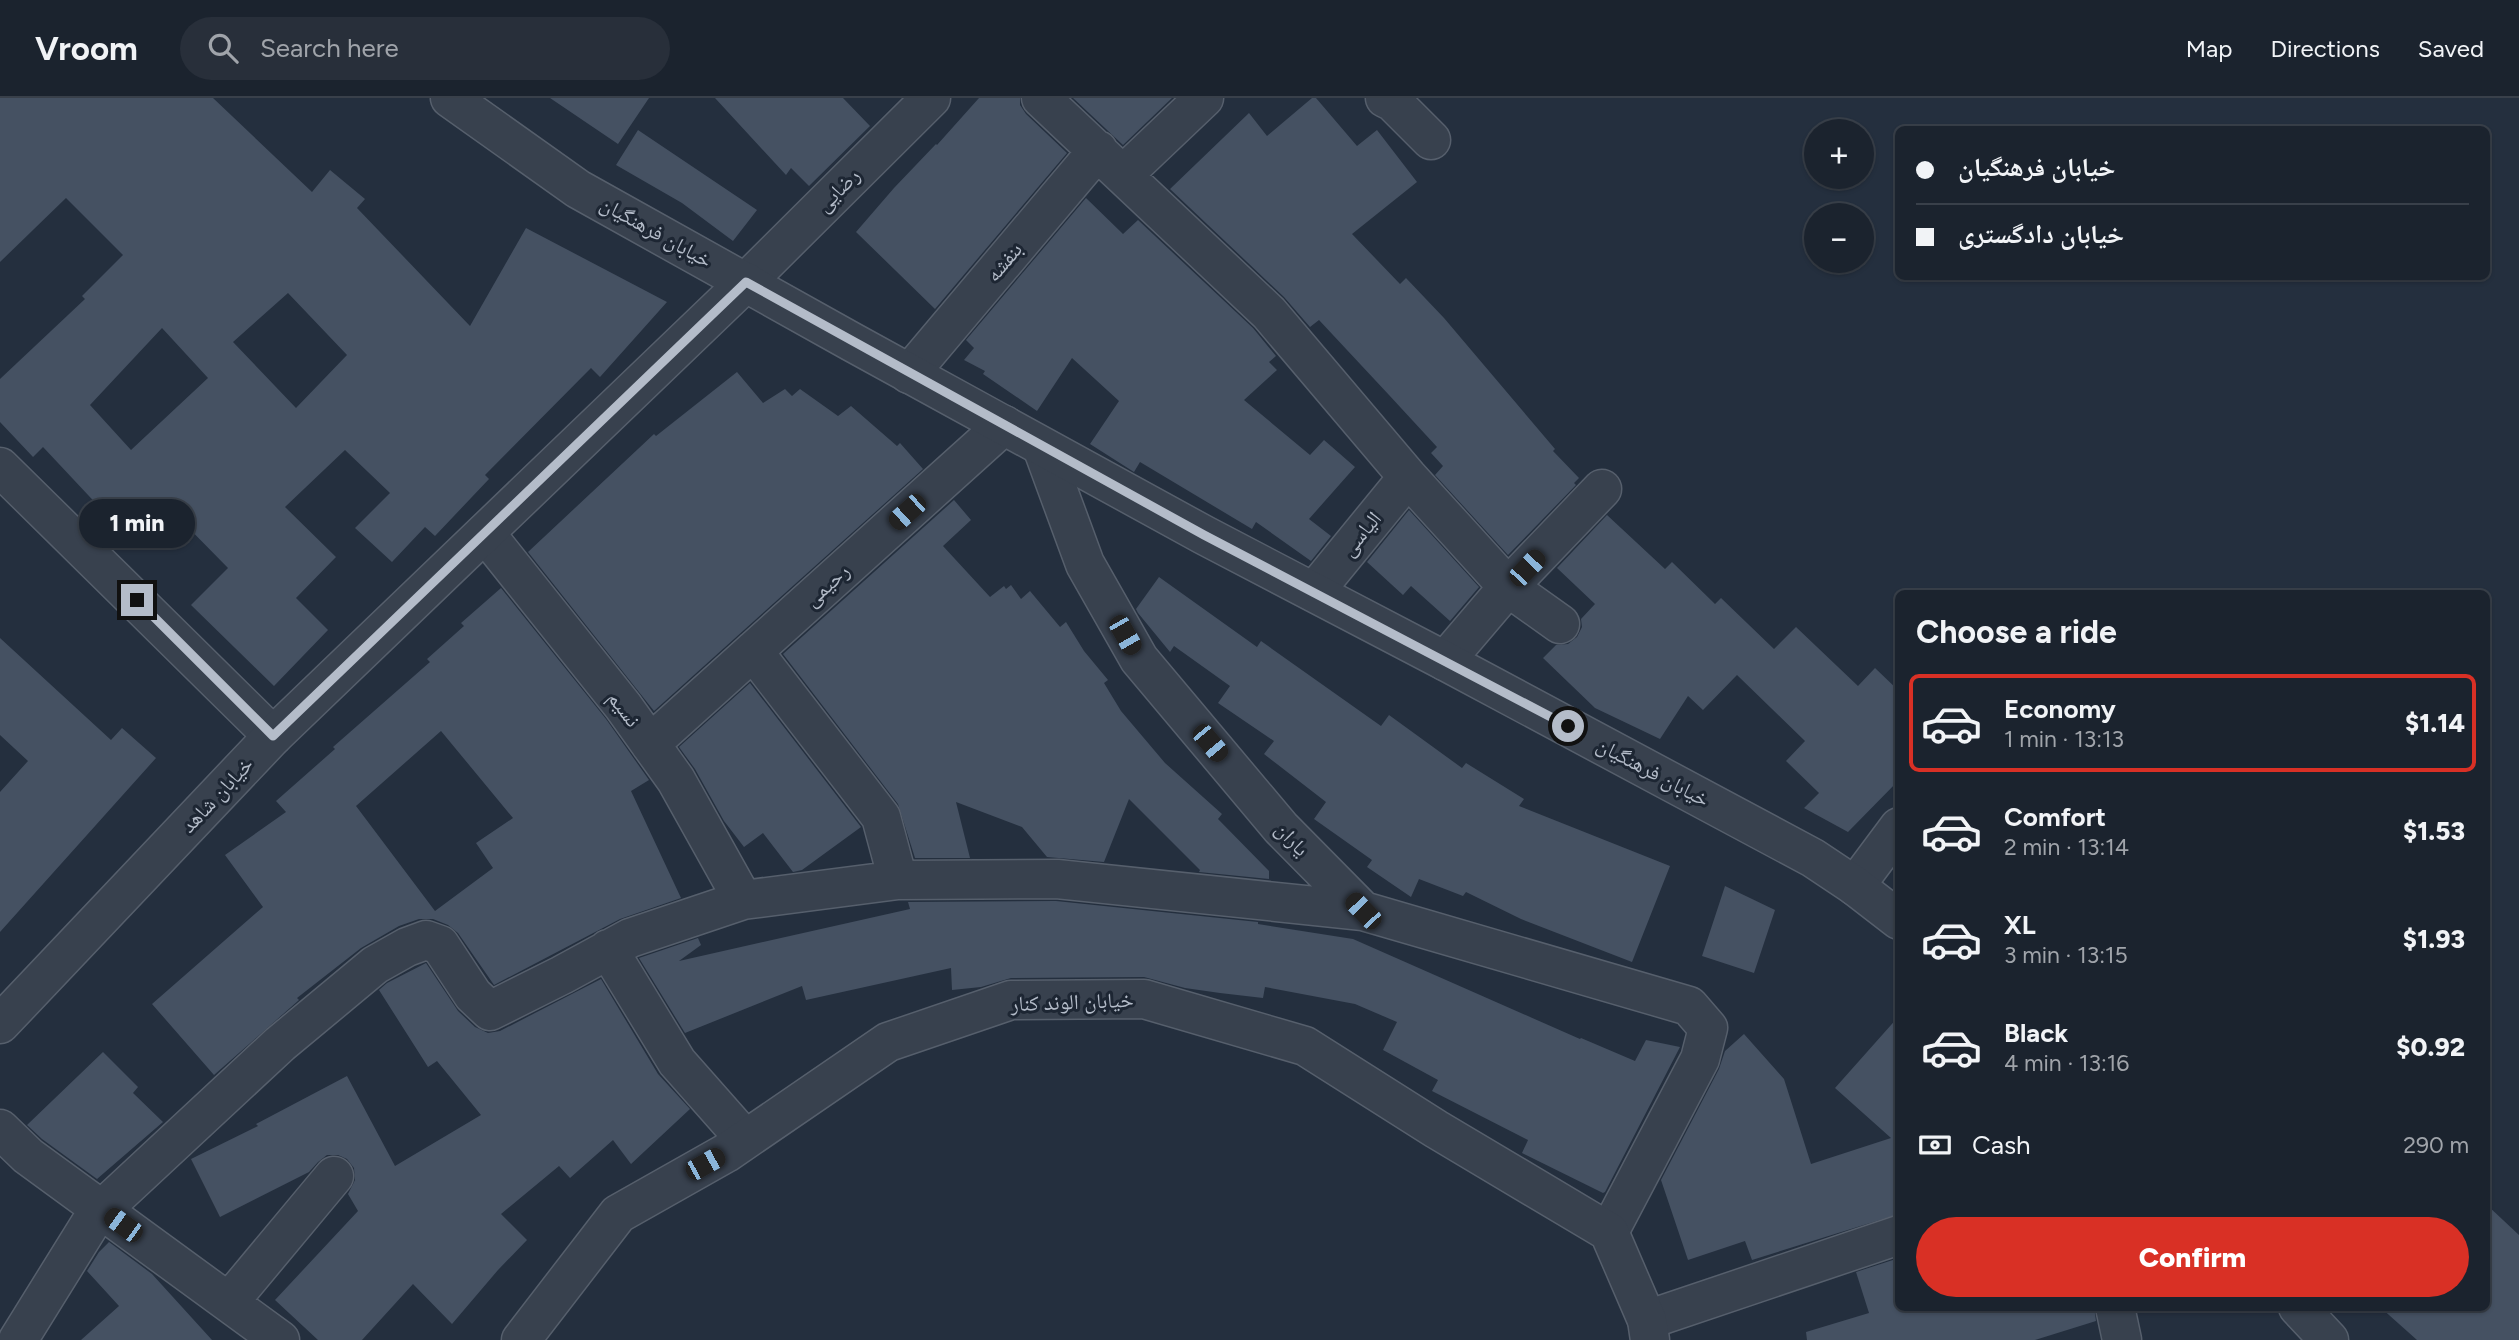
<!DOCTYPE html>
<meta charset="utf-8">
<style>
:root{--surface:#1b232e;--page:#282f3a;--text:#f1f3f6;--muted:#a0a4aa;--line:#39404a;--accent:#d93025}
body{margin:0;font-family:Figtree,"Noto Naskh Arabic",sans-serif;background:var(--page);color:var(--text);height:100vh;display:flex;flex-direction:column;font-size:26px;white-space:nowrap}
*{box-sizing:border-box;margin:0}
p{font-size:23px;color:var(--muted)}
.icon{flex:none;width:38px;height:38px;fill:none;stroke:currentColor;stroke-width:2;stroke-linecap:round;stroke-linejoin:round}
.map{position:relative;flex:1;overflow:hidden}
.panel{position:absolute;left:1895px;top:492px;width:595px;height:721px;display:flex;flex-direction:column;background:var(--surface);border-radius:10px;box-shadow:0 2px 5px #0004,0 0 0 2px var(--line)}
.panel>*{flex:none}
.banner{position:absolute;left:1895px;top:28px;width:595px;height:154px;border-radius:10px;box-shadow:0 2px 5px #0004,0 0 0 2px var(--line);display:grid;align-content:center;height:154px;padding:0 21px;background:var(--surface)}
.buttons{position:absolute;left:1804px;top:21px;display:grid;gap:14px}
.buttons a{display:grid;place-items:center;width:70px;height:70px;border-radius:50%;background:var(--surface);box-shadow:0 2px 5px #0004,0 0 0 2px var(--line);font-size:35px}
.end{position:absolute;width:32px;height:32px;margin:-16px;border:9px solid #b4bcc9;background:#111;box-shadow:0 0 0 4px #111}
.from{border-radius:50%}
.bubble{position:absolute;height:49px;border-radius:24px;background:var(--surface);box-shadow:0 2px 5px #0004,0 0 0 2px var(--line);font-size:23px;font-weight:800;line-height:49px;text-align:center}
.car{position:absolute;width:21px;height:42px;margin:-21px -10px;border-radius:9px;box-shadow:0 0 5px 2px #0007;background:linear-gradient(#222 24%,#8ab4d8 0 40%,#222 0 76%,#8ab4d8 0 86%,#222 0)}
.banner b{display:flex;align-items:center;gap:24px;height:66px;font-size:26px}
.banner b+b{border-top:2px solid var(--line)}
.banner i{width:18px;height:18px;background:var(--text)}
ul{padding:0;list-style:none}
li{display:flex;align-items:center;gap:21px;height:98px;margin:0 14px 10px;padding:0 7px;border:4px solid transparent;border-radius:10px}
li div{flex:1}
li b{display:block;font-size:26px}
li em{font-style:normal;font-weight:800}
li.active{border-color:var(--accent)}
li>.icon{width:63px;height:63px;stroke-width:1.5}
h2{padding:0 21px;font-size:32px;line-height:84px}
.pay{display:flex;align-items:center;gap:18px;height:77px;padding:0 21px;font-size:26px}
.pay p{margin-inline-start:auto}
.action{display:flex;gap:14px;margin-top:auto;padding:14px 21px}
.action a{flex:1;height:80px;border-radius:42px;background:var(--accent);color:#fff;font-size:28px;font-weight:800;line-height:80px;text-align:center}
header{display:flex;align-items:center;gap:42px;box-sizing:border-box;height:98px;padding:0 35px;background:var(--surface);border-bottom:2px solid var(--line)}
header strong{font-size:33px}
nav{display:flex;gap:38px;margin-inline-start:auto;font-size:24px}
.search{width:490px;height:63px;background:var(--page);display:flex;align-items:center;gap:18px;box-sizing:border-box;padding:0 24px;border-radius:38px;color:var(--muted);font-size:26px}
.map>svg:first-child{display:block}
.building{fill:#455162;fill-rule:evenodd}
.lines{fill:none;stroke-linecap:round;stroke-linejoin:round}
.minor-casing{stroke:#565f6c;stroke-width:41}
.tertiary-casing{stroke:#565f6c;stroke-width:41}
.minor{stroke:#38414e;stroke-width:38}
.tertiary{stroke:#38414e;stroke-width:38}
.route{stroke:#b4bcc9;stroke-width:9}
.labels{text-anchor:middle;stroke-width:6;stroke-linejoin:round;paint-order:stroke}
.street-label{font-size:21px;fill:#b4bcc9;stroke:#1d2633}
</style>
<header>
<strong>Vroom</strong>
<div class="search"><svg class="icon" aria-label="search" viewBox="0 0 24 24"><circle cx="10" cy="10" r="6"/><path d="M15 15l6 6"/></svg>Search here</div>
<nav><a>Map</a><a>Directions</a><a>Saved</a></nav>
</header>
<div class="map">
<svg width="2519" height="1242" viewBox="0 0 2519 1242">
<rect width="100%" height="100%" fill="#242f3e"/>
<path class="building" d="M0 0H213L312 94 330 72 365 101 357 110 470 228 526 130 667 204 600 279 591 270 485 377 489 381 435 438 425 429 392 464 355 430 390 395 345 352 285 409 336 459 296 500 328 532 274 588 191 507 228 470 170 411 134 446 43 349 33 359 0 324V281L85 201 82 198 123 157 66 100 0 164ZM288 195 347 257 296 310 233 244ZM162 230 208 280 131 352 90 307Z
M550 0H649L618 46Z
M715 0H843L870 28 809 88 791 70 786 77Z
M979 0H1020V7L1026 16 1067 55 935 211 856 134 894 90 936 46 937 47Z
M1073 0H1172L1123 47Z
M1312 0H1316L1357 48 1377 32 1417 84 1352 136 1400 186 1406 180 1444 220 1555 351 1553 353 1579 380 1574 385 1576 387 1508 457 1435 377 1443 368 1431 355 1437 349 1389 297 1319 222 1310 229 1284 199 1170 91 1249 15 1267 38Z
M638 32 757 112 733 143 682 105 616 67Z
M1086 100 1123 136 1138 122 1253 230 1276 258 1269 264 1277 272 1244 302 1310 357 1324 342 1355 369 1309 421 1331 438 1311 463 1256 424 1252 431 1140 364 1134 374 1090 346 1119 303 1072 260 1037 313 983 276 985 273 964 262 974 250 966 242Z
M737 274 763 305 785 291 792 298 800 291 838 318 851 308 897 348 900 345 923 371 654 613 528 454 654 336 656 338Z
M954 402 971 422 943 448 990 499 1004 488 1006 491 1011 487 1021 501 1030 493 1060 529 1066 524 1084 553 1108 582 1104 585 1121 613 1165 665 1222 716 1218 721 1269 773V781L1199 774 1200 772 1129 701 1104 764 1047 759 1022 729 956 704 970 760H915L898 706 783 556Z
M1409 412 1479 489 1450 523 1411 488 1403 497 1367 464Z
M1607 417 1665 471 1672 464 1715 506 1721 500 1774 551 1796 529 1858 588 1875 570 1899 593V682L1848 734 1804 710 1819 695 1786 663 1805 643 1737 577 1703 612 1688 598 1660 641 1595 610 1543 560 1556 547 1568 546 1577 539 1582 529 1581 521 1595 506 1557 470Z
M1159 479 1257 549 1261 543 1381 628 1389 617 1462 670 1466 665 1524 701 1519 708 1670 768 1632 864 1521 821 1466 794 1463 798 1419 781 1411 799 1367 769 1372 762 1314 721 1326 704 1264 656 1274 643 1218 605 1230 588 1174 548 1170 554 1138 515 1136 511Z
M501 490 606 621 649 682 631 693 681 800 620 821 494 887 458 835 448 827 433 821H419L399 828 361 850 297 900 299 902 214 977 152 906 263 809 225 757 286 714 276 703 335 651 333 649 430 564 427 561 464 528 461 525ZM441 633 513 720 476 745 493 770 435 813 356 708Z
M0 540 111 642 122 630 156 660 0 834V694L28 663 0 637Z
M750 585 861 729 802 772 793 774 763 735 744 749 724 723 695 671 679 649Z
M1725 788 1775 812 1754 875 1702 858Z
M1056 803 1258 824V826L1353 841 1580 941 1581 940 1635 963 1646 942 1680 949 1605 1094 1603 1095 1522 1055 1528 1042 1432 993 1438 982 1383 952 1397 924 1355 906 1265 889 1263 900 1220 895 1185 890 1144 879 1011 880 981 889 952 892 951 870 806 902 802 888 685 935 639 860 698 840 701 847 679 863 910 811 908 804Z
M426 865 458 913 475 929 488 935 500 933 601 881 658 976 690 1011 631 1066 613 1042 570 1080 559 1068 501 1116 527 1142 498 1172 452 1226 413 1186 362 1242H318L275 1202 358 1113 348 1096 355 1082 354 1070 347 1061 338 1057H327L318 1064 309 1074 220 1119 191 1061 258 1028 256 1026 347 978 395 1068 481 1017 437 963 428 969 379 892 387 885Z
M1899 918V1116L1752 1162 1745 1143 1688 1162 1661 1082 1719 971 1725 953 1744 936 1784 981 1811 1066 1891 1040 1835 990Z
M103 954 138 989 133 995 163 1024 97 1081 42 1041 27 1027Z
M2487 1107 2519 1137V1242H2417L2380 1209H2487Z
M109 1144 152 1176 212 1242H81L119 1208 87 1173 99 1154Z
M1899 1160V1209H2094L2096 1223 2035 1242H1807L1806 1234 1869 1215 1856 1174Z"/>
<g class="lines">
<g class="minor-casing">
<path id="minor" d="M1041 0 1269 215 1408 379 1508 489 1560 526
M1385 0 1393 4 1431 42
M1124 76 1204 0
M746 184 931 0
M909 276 1098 52
M1042 349 1085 466 1139 561 1281 730 1363 813 1689 908 1708 930 1700 961 1609 1134
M0 369 273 638
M485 435 623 608 676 682 743 802
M1314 494 1408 379
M753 553 881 719 898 782
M1445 563 1508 489 1602 391
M650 646 1004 327
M1855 788 1899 729
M608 851 677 964 745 1041
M0 1031 28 1058 280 1242
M229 1204 334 1078
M2115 1209 2122 1242
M1647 1222 1899 1137
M18 1242 95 1118 280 946 375 867 407 849 426 842 440 847 473 897 490 913 562 877 630 840 743 802 898 782 1057 781 1363 813"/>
</g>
<g class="tertiary-casing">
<path id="tertiary" d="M450 0 578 91 852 244 1204 437 1445 563 1813 760 1855 788 1899 822
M0 926 273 638 746 184
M2298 1209 2329 1242
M521 1242 618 1116 726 1055 888 944 1011 902 1144 901 1305 948 1436 1031 1609 1134 1647 1222 1650 1242"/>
</g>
<use href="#minor" class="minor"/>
<use href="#tertiary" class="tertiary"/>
</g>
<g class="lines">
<path class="route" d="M137 502 273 638 746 184 1204 437 1568 628"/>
</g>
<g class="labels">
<g class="street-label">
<text transform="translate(838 92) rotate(-45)" y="7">رضایی</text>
<text transform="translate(656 134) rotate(29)" y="7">خیابان فرهنگیان</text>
<text transform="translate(1004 164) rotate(-50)" y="7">بنفشه</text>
<text transform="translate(1361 436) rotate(-51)" y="7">الیاسی</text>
<text transform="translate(827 487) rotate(-42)" y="7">رحیمی</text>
<text transform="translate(624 611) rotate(53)" y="7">نسیم</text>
<text transform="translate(1653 674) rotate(28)" y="7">خیابان فرهنگیان</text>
<text transform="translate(217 697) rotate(-47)" y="7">خیابان شاهد</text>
<text transform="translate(1292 741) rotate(47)" y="7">یاران</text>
<text transform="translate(1072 904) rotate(-2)" y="7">خیابان الوند کنار</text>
</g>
</g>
</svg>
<div class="buttons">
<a>+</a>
<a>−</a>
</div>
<i class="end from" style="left:1568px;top:628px"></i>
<i class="end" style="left:137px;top:502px"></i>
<div class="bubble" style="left:79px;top:401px;width:116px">1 min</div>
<i class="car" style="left:907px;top:414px;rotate:228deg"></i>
<i class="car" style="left:1527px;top:470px;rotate:44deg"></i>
<i class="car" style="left:1125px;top:537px;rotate:150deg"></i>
<i class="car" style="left:1210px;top:645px;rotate:140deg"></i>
<i class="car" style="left:1363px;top:813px;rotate:316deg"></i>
<i class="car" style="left:705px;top:1066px;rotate:61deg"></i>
<i class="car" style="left:123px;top:1127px;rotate:306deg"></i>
<div class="banner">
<b><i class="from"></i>خیابان فرهنگیان</b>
<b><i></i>خیابان دادگستری</b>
</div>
<section class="panel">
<h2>Choose a ride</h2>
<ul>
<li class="active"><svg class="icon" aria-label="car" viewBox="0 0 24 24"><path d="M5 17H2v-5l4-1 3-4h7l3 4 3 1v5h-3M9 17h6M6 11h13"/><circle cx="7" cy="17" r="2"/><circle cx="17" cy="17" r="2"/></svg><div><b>Economy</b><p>1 min · 13:13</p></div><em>$1.14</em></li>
<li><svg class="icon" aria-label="car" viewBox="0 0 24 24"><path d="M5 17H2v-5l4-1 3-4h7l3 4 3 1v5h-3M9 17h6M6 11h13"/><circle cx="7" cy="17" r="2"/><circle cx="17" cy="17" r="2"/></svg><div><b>Comfort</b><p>2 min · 13:14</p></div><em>$1.53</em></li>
<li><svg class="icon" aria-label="car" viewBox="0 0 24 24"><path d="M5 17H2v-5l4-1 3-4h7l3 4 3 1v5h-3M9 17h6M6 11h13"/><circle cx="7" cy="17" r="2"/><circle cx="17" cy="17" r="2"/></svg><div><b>XL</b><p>3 min · 13:15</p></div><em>$1.93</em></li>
<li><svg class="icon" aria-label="car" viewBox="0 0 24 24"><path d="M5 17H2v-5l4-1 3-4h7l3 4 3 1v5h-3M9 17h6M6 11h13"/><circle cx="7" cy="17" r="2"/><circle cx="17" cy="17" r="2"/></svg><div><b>Black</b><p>4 min · 13:16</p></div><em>$0.92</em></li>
</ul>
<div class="pay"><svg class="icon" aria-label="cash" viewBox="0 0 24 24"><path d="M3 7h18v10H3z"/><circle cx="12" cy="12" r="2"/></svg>Cash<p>290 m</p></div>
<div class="action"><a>Confirm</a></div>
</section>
</div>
